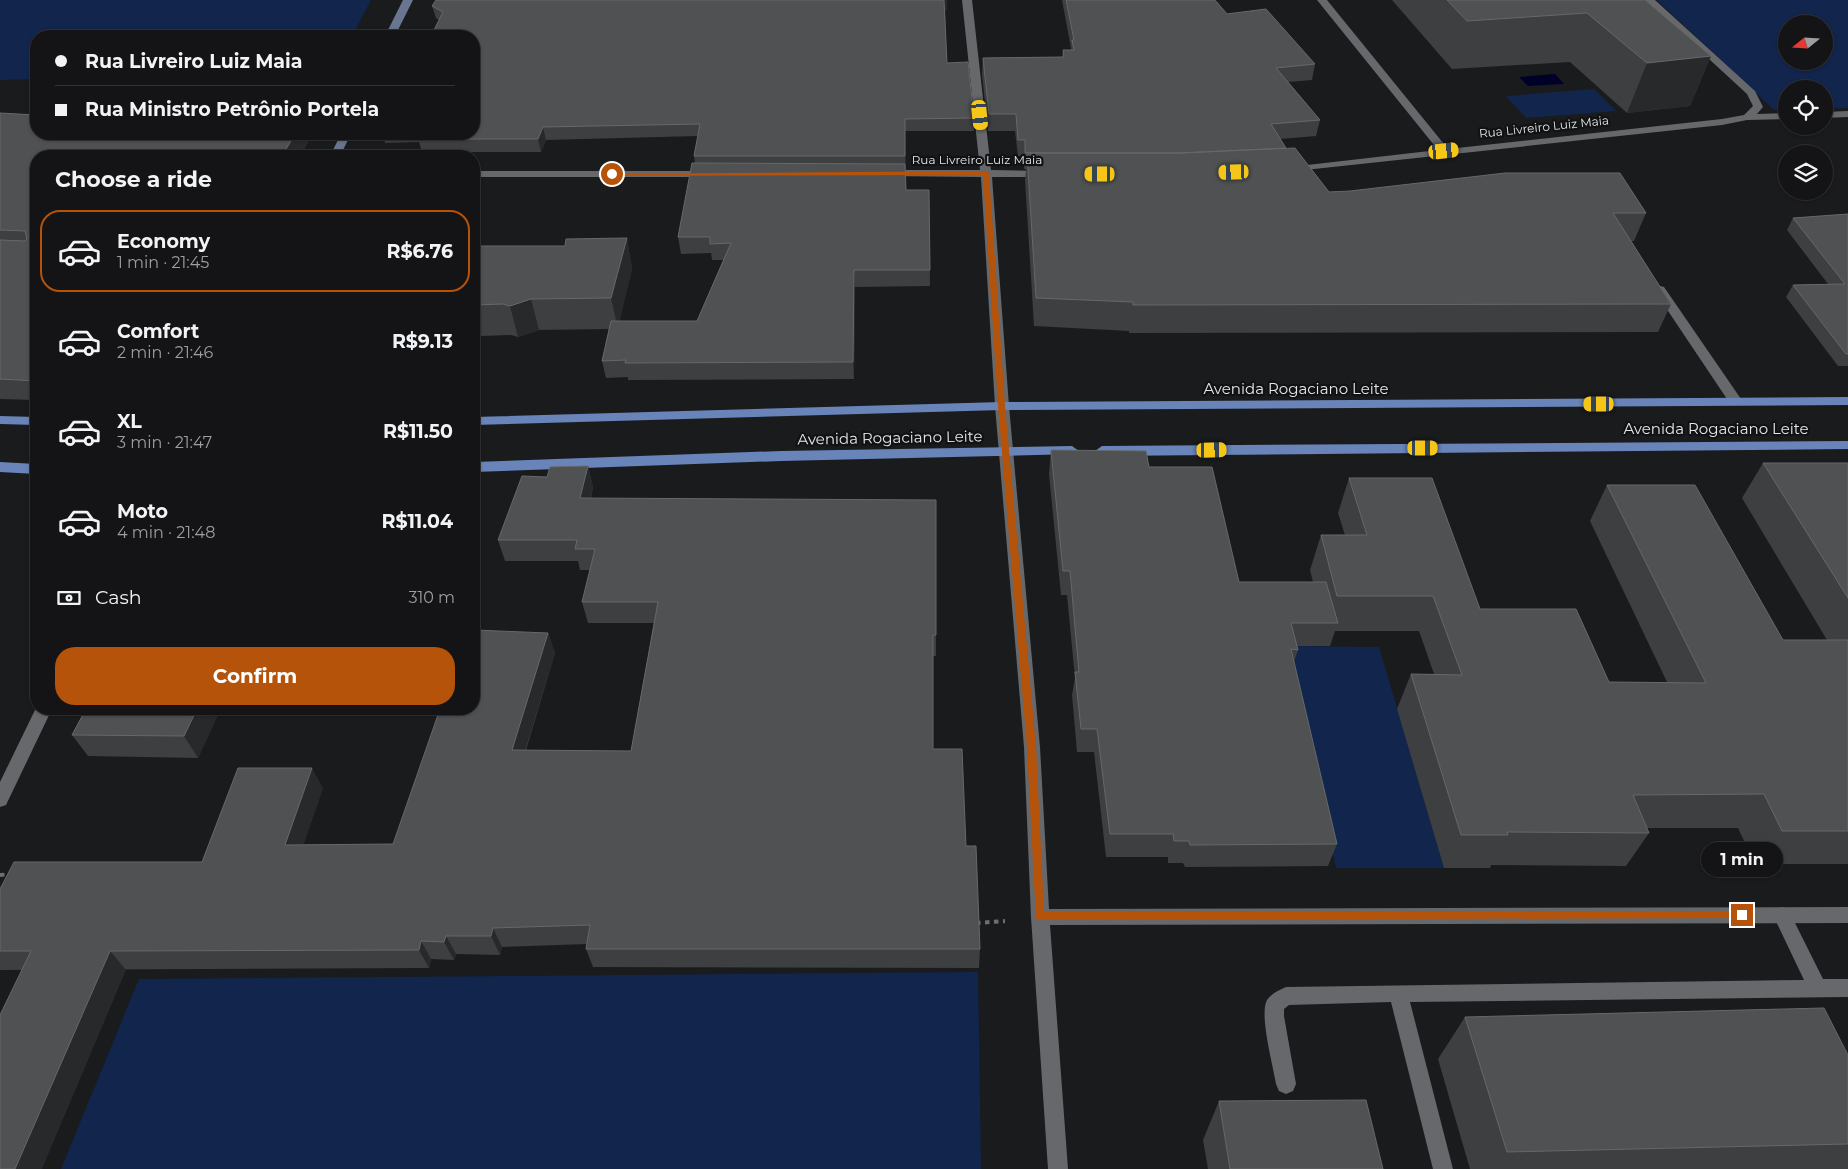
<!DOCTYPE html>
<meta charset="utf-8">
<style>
:root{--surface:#141416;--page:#1d1d1f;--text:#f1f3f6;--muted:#9d9ea1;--line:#333335;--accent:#b45309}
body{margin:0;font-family:Montserrat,sans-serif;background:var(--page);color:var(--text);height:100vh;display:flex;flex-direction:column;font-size:19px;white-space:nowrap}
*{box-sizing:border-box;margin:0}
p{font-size:16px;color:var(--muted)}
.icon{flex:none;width:28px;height:28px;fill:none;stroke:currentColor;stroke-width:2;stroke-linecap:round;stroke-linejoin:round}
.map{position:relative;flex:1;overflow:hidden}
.side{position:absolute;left:30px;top:150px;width:450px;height:565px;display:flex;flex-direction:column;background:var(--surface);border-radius:20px;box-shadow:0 1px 4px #0004,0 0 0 1px var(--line)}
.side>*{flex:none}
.guide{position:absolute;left:30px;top:30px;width:450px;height:110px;border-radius:20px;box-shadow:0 1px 4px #0004,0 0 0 1px var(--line);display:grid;align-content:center;height:110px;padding:0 25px;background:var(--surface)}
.needle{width:32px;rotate:252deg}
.fabs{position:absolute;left:1778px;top:15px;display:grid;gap:10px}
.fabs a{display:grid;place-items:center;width:55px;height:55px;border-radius:50%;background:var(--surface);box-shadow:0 1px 4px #0004,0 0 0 1px var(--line);font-size:25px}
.end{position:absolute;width:22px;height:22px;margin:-11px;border:6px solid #b45309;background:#fff;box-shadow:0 0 0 2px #fff}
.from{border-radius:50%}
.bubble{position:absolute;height:35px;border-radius:18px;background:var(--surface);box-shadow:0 1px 4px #0004,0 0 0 1px var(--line);font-size:16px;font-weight:700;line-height:35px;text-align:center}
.car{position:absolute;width:15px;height:30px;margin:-15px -8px;border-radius:6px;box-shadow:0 0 4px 1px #0007;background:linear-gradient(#f5c518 24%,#345 0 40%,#f5c518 0 76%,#345 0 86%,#f5c518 0)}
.guide b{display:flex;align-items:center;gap:18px;height:48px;font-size:19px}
.guide b+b{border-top:1px solid var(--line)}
.guide i{width:12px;height:12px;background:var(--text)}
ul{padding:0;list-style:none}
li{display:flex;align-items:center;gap:15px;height:82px;margin:0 10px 8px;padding:0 15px;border:2px solid transparent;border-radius:20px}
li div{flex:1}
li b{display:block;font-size:19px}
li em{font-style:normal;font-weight:700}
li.selected{border-color:var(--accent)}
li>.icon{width:45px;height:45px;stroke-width:1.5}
h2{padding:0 25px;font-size:22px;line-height:60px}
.pay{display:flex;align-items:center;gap:12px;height:55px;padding:0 25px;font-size:19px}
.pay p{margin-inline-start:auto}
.primary-button{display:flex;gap:10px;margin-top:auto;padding:10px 25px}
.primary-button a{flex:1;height:58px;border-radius:20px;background:var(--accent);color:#fff;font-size:20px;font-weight:700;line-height:58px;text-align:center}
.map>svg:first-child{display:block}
.green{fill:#12254c;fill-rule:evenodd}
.water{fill:#000129}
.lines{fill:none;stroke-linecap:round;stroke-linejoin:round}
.path{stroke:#6e6f70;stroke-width:4;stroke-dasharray:4.5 4.5;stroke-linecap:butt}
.lane{fill:#67686b;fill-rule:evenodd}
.street{fill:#67686b;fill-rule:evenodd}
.secondary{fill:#687692;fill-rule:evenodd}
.primary{fill:#6984b9;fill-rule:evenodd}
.wall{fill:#3d3f41}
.shaded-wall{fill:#27292b}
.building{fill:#4f5152;stroke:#66686a}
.route{fill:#b45309}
.labels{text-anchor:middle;stroke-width:4.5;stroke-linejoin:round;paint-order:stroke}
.far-street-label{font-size:12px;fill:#e5e6e7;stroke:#111214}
.street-label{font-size:15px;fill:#e5e6e7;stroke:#111214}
</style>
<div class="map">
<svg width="1848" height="1169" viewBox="0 0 1848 1169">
<rect width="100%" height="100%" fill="#1a1b1d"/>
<path class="green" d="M0 0H371L352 36H36V79L0 80Z
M1657 0H1848V108L1824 109V89H1786V110H1774ZM1786 24H1824V61H1786Z
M1594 89 1616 111 1526 118 1506 96Z
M1284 646 1379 647 1444 868H1336Z
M978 972 981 1169H61L139 979Z"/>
<path class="water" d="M1555 74 1564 84 1528 86 1519 77Z"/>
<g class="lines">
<path class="path" d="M0 875 12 874
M976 923 1005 921"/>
<path class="lane" d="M1660 286 1664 287 1741 399 1743 402 1741 405H1731L1654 290Z
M1782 907 1788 909 1823 979H1848V997L1410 1002 1453 1169H1433L1391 1002 1289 1005 1284 1009V1016L1296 1084 1293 1091 1286 1094 1279 1091 1276 1084C1273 1065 1259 1015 1267 1000 1271 994 1279 990 1286 987L1804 980 1773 915 1776 909Z"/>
<path class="street" d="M962 0H972L991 170 1045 171 1050 174 1045 177H992L1009 406 1040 747 1049 909 1848 907V923L1050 925 1068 1169H1048L1031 917 1024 747 995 406 981 177 885 176 880 173 885 170H980Z
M1317 0H1327L1448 149 1722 119 1744 115 1753 106 1747 94 1645 0H1655L1755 91 1763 107 1757 114 1786 113V119L1747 120 1722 125 1286 172V168L1290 167 1438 150Z
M1848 111V117L1824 118V112Z
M474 171H710L715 174 710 177H474Z
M36 708 52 709 6 805 0 807V782Z"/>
<path class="secondary" d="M403 0H413L395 36H385Z
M341 134H351L340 156H330Z"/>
<path class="primary" d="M1848 397V405L1002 410 474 425V417L1002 402Z
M0 416 36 417V425L0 424Z
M1848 441V449L1102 456 1095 451 1102 446Z
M1072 446 1079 451 1077 454 781 461 474 472V462L781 451Z
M0 462 36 464V474L0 472Z"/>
</g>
<path class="wall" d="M436 0H947V10L945 11 947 63 974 118V131H905L906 190H929L930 286 855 287 854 379 628 380V377L606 378 602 361 609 329 539 330 518 337 511 335 481 336 480 331H474V246H565L627 238 632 269 619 321H697L724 260H712L711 253 681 254 678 237 695 163 694 156 698 136 546 140 541 152H422L419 142 385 143 383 134H474L439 20 436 18 432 6Z
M1062 0H1215L1227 14 1315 64 1312 80 1288 82 1320 120 1316 136 1280 139 1286 148 1329 192 1646 213 1634 241H1631L1671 304 1658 332 1129 333V331L1034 326 1025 180 1026 169H1024V156H1018L1015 131H988L982 74 983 58 1062 57 1063 50H1071V48Z
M1392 0H1645L1711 56 1690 106 1627 113 1570 62 1452 69Z
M0 113 36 134H313L300 156H36V400L0 399Z
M1848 214V366H1838L1786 297 1793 285 1828 284 1787 230 1793 218Z
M1051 450 1149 467 1239 582H1313L1310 570 1321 535H1345L1338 513 1349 478 1480 609 1609 682H1667L1590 521 1607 485 1783 640H1827L1742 498 1763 463H1848V864H1755L1738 828H1647L1649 833 1626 866 1491 865 1490 868H1444L1397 709 1411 674H1434L1419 631H1335L1330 646H1297L1298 650 1294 662 1337 844 1328 866 1185 867 1183 863H1168V857H1106L1094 752H1077L1072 695 1075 678 1067 595H1061L1049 474Z
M588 466 593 487 591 498 936 635V656H933V749L966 846 980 949 979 968 593 967 586 949 587 944 502 947 500 955 456 954 454 960 431 959 429 968 0 970V889L202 862 323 788 303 845 393 844 548 633 555 653 526 750 631 751 654 623H588L582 602 590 570H580L578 561H505L498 540 547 477Z
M84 709H260V710H220L198 758 88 756 72 735 85 710Z
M1465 1017 1848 1055V1169H1470L1438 1059Z
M1219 1101 1383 1169H1208L1203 1140Z"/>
<path class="shaded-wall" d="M944 0H947V10L944 11Z
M1711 56 1690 106 1627 113 1647 63Z
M543 127 546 140 541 152 538 139Z
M295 134H313L300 156H282Z
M627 238 632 269 618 329 611 298Z
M854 270 855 287 854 379 853 362Z
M531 299 539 330 518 337 510 306Z
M588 466 593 487 585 519 580 498Z
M548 633 555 653 519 770 512 750Z
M197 709H219L220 710 198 758 184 736Z
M312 768 323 788 297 864 285 845Z
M493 928 502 947 500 955 491 936Z
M446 936 456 954 454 960 444 942Z
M421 941 431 959 429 968 419 950Z
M110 951 126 970 42 1169H15Z"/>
<path class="building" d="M436 0H944L947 63 968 62 974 118 905 119V156H694L700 124 543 127 538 139H418L420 134H474V36H431L443 12 432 6Z
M1066 0H1215L1227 14 1266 9 1315 64 1276 68 1320 120 1271 124 1286 148 1180 153H1025V140H1018L1016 114H989L983 58 1064 57 1063 50H1074L1072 40H1074Z
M1447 0H1645L1711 56 1647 63 1587 13 1467 21Z
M0 113 36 115V134H295L282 156H36V381L0 379V240L25 241 27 239 25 231 0 230Z
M1295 148 1329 192 1350 191 1505 173H1620L1646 213H1613L1671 304 1133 305V302L1036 298 1027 153H1180Z
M692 163 905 164 906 190H929L930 270H854L853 362 625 363 626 360 602 361 611 321H697L731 243 710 244V237H678Z
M1848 214V354H1846L1793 285 1845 284 1793 218Z
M627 238 611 298 531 299 510 306 503 304 474 305V246H565L566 239Z
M1051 450 1146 451 1149 467H1212L1239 582H1326L1338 623H1291L1298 650 1291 649 1337 844 1190 845 1189 841H1174L1173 834H1110L1097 729H1081L1075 672H1079L1070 571H1063Z
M1763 463H1848V598Z
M588 466 580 498 936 500V635H933V749H962L966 846H976L980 949H586L590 925 493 928 491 936H446L444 942 421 941 419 950 110 951 15 1169H0V1015L31 951H0V889L14 862H202L238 768H312L285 845 393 844 440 709H474V630L548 633 512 750 631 751 658 602H582L595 549H575L577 540H498L522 476 547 477 550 467Z
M1349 478H1432L1480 609H1576L1609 682 1706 683 1607 485H1695L1783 640H1848V831H1782L1764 794 1633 795 1649 833 1507 832 1508 835H1461L1411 674 1462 675 1433 596H1337L1321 535H1367Z
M86 709H197L184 736 72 735Z
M1824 1008 1848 1055V1144L1507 1152 1465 1017Z
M1366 1100 1383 1169H1230L1219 1101Z"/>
<path class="route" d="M986 171 989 173 1005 406 1036 747 1044 912 1742 911 1746 912V918L1036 920 1027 747 998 406 983 175 612 176 609 174Z"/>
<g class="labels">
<g class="far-street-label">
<text transform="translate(1544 127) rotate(-6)" y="4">Rua Livreiro Luiz Maia</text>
<text x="977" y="164">Rua Livreiro Luiz Maia</text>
</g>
<g class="street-label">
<text x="1296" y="394">Avenida Rogaciano Leite</text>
<text x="1716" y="434">Avenida Rogaciano Leite</text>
<text transform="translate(890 438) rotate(-1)" y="5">Avenida Rogaciano Leite</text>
</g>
</g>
</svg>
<div class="fabs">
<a><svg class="needle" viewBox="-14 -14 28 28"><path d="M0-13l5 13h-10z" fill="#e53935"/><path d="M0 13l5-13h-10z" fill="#9d9ea1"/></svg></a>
<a><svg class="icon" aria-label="locate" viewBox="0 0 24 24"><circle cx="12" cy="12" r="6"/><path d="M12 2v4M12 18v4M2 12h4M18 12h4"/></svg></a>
<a><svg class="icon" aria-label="layers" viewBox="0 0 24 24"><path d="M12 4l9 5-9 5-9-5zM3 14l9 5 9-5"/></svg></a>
</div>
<i class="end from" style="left:612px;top:174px"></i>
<i class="end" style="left:1742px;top:915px"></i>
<div class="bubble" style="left:1701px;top:842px;width:82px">1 min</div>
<i class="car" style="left:980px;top:115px;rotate:174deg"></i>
<i class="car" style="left:1444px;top:151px;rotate:84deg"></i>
<i class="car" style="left:1234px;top:172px;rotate:268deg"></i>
<i class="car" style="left:1100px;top:174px;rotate:270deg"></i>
<i class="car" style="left:1599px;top:404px;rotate:270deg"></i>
<i class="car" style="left:1423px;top:448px;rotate:90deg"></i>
<i class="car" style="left:1212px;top:450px;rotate:89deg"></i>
<div class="guide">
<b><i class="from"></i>Rua Livreiro Luiz Maia</b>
<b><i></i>Rua Ministro Petrônio Portela</b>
</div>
<section class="side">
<h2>Choose a ride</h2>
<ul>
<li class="selected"><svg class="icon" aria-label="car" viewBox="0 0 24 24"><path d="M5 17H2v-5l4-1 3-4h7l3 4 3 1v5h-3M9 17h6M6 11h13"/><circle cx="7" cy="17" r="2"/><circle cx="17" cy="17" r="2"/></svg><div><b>Economy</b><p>1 min · 21:45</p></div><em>R$6.76</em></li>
<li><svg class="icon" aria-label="car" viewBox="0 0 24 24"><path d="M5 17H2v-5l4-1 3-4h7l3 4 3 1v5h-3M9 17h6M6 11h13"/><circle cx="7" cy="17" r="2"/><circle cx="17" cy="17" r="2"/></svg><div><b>Comfort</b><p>2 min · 21:46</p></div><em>R$9.13</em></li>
<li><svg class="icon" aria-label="car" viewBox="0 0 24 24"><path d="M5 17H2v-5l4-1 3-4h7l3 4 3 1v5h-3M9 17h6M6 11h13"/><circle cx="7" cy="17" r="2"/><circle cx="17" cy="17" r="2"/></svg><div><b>XL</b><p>3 min · 21:47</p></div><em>R$11.50</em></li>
<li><svg class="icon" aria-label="car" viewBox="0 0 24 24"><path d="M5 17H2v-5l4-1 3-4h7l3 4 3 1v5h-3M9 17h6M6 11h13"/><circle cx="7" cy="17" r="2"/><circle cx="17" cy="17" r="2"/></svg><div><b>Moto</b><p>4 min · 21:48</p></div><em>R$11.04</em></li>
</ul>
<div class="pay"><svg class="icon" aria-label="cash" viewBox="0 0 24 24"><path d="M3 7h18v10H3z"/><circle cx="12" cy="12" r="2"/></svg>Cash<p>310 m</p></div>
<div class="primary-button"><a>Confirm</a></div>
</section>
</div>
